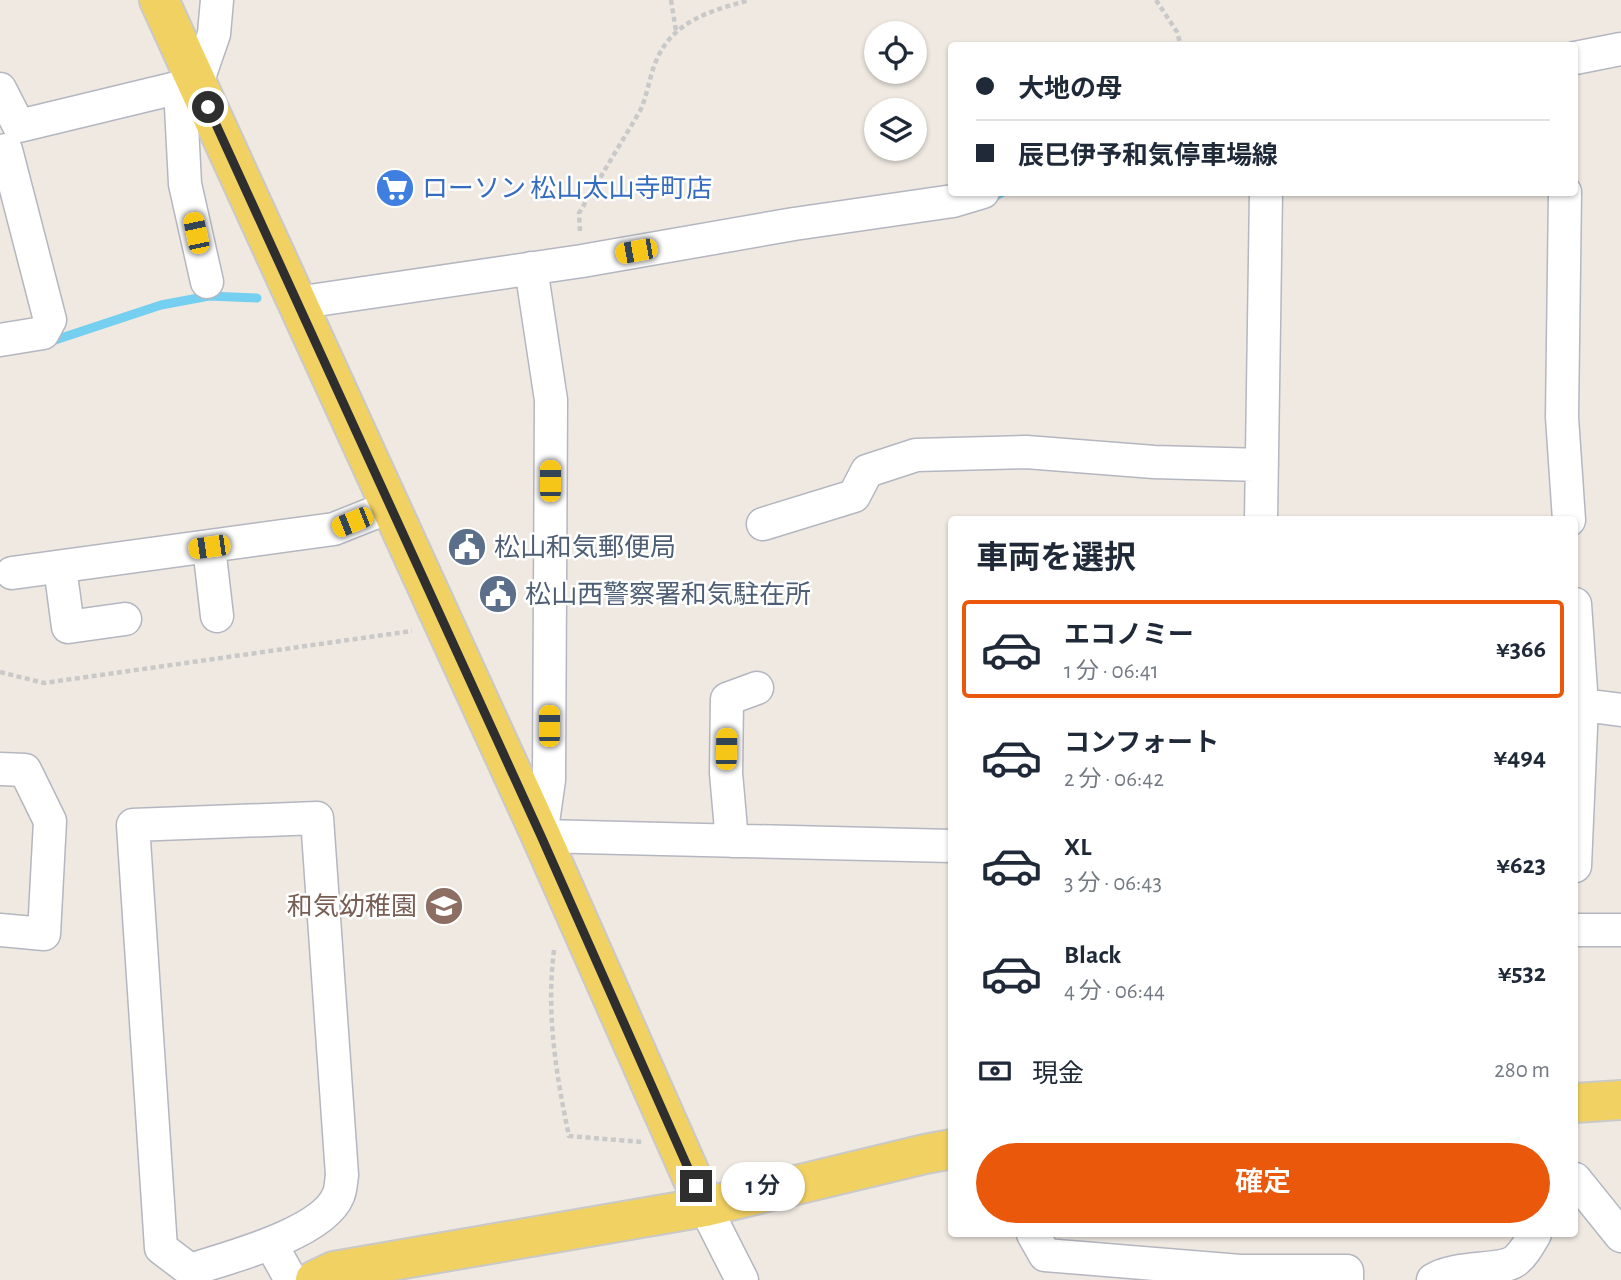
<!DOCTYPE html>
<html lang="ja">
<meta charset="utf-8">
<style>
:root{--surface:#fff;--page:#f6f6f7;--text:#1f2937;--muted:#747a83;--line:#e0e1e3;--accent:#ea580c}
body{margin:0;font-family:"Alegreya Sans","Noto Sans JP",sans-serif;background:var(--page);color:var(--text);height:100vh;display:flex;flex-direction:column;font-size:26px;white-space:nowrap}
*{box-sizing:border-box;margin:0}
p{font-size:23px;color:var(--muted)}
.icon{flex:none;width:38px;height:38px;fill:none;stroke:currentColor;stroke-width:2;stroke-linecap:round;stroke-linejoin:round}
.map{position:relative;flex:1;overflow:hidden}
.side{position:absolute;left:948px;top:516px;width:630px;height:721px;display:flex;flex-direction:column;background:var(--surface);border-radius:7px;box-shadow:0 2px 5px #0004}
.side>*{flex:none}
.banner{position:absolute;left:948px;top:42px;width:630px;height:154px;border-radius:7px;box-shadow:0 2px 5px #0004;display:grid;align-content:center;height:154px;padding:0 28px;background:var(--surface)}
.buttons{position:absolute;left:864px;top:21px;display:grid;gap:14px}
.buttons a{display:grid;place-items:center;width:63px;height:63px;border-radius:50%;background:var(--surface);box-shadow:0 2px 5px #0004;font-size:35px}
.end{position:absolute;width:32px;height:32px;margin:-16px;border:9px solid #2e2e2e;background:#fff;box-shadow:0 0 0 4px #fff}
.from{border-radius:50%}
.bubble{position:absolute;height:49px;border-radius:24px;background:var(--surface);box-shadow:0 2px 5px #0004;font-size:23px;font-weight:600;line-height:49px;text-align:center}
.car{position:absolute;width:21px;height:42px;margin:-21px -10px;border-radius:9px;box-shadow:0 0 5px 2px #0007;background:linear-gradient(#f5c518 24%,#345 0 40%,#f5c518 0 76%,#345 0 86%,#f5c518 0)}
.banner b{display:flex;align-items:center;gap:24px;height:66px;font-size:26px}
.banner b+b{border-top:2px solid var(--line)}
.banner i{width:18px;height:18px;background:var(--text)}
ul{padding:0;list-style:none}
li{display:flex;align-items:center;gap:21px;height:98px;margin:0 14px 10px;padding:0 14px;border:4px solid transparent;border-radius:7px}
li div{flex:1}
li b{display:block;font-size:26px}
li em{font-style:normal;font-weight:600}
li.on{border-color:var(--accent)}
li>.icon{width:63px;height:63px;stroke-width:1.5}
h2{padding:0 28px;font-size:32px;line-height:84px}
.pay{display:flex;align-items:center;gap:18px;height:77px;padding:0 28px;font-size:26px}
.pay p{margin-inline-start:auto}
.cta{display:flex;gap:14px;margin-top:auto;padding:14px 28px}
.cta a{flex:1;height:80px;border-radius:42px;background:var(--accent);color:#fff;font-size:28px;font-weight:600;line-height:80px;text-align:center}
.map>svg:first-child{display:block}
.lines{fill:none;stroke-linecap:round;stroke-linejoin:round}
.stream{stroke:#75cff0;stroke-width:9}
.minor-casing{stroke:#b4b7c1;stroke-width:35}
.major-casing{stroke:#c9c9c9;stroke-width:42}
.path{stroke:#c9c9c9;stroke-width:4.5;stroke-dasharray:5 3.5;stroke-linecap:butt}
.minor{stroke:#fff;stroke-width:32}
.major{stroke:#f2d163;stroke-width:38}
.route{stroke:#2e2e2e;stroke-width:9}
.labels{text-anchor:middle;stroke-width:5;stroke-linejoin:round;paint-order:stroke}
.shop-label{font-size:26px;fill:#366cbe;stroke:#fff;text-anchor:start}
.service-label{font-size:26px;fill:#4e5e75;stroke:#fff;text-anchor:start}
.education-label{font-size:26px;fill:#785e54;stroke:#fff;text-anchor:end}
</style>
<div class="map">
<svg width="1621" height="1280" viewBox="0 0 1621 1280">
<rect width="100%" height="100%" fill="#efe9e1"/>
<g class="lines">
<path class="stream" d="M988 200 1003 192
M46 343 161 305 209 296 257 298"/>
<g class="minor-casing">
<path id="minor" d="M1575 58 1621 49
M180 87 185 184 207 282
M0 89 19 126 197 83 214 34 217 0
M0 152 6 150 50 320 43 333 0 340
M1565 192 1562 417 1569 520
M531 268 551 400 549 780 541 836 952 846
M296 303 582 261 794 224 953 201 983 192
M1261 520 1266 192
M763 524 854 496 867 471 916 455 1026 452 1154 462 1262 465
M209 547 217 616
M60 567 68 627 125 619
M12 573 334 529 389 507
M1575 604 1582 705 1575 866
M1575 704 1621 710
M0 769 25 770 50 821 44 934 0 930
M317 818 342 1175C341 1181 341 1190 338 1196 322 1234 227 1258 190 1270L161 1248 133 825Z
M732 841 726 773 727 699 757 688
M1575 930H1621
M1575 1179 1621 1236
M705 1207 742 1280
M1033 1234 1045 1255 1240 1271H1347V1280
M271 1244 291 1280
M1433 1280C1456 1265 1500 1272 1515 1261 1524 1254 1529 1244 1535 1234"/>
</g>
<g class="major-casing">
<path id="major" d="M159 0 541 836 705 1207
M1575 1103 1621 1100
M315 1280 334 1271 705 1207 925 1154 952 1149"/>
</g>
<path class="path" d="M671 0 676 31
M1156 0 1177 32 1181 46
M580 231 579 213 640 111C648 94 649 76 657 59 674 20 713 10 750 0
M0 672 44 683 412 631
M554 950C546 1012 556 1075 569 1136L642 1142"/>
<use href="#minor" class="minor"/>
<use href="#major" class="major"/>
</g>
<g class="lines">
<path class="route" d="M208 107 541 836 696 1186"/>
</g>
<defs>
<g id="supermarket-disc" transform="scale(2.0125)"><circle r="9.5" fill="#3f7fe0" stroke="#fff"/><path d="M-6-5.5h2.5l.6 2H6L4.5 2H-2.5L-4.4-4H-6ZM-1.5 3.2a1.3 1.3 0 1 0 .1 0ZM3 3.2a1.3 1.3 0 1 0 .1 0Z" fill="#fff"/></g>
<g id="civic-disc" transform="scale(2.0125)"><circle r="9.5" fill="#5c6f8a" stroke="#fff"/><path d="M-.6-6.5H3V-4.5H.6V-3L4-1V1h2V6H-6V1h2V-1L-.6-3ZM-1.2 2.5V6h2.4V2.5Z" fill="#fff"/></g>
<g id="school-disc" transform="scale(2.0125)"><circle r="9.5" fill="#8d6e63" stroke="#fff"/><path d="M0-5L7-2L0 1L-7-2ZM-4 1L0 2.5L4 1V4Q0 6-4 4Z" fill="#fff"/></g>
</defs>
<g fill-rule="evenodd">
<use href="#supermarket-disc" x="395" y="188"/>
<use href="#civic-disc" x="467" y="547"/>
<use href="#civic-disc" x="498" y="594"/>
<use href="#school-disc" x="444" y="906"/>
</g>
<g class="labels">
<g class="shop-label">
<text x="422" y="197">ローソン 松山太山寺町店</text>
</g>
<g class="service-label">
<text x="494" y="556">松山和気郵便局</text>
<text x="525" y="603">松山西警察署和気駐在所</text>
</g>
<g class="education-label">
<text x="417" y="915">和気幼稚園</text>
</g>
</g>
</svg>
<div class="buttons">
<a><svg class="icon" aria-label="locate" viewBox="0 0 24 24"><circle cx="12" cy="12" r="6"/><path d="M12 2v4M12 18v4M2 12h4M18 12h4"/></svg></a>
<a><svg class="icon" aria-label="layers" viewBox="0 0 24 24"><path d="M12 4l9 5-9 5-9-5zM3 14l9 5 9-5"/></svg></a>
</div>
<i class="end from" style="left:208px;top:107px"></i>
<i class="end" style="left:696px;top:1186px"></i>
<div class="bubble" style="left:721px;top:1162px;width:84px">1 分</div>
<i class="car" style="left:196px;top:233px;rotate:348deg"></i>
<i class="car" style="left:636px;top:251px;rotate:260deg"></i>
<i class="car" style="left:550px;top:481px;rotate:0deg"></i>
<i class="car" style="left:352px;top:522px;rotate:248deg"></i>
<i class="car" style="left:209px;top:547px;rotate:262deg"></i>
<i class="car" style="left:549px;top:726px;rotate:0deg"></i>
<i class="car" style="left:726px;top:749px;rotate:1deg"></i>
<div class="banner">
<b><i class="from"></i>大地の母</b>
<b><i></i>辰巳伊予和気停車場線</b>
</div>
<section class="side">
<h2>車両を選択</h2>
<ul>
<li class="on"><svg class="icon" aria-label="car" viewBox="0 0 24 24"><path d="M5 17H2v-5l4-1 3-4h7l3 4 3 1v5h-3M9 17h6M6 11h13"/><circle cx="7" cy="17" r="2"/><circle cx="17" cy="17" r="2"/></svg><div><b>エコノミー</b><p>1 分 · 06:41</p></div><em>¥366</em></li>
<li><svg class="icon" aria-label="car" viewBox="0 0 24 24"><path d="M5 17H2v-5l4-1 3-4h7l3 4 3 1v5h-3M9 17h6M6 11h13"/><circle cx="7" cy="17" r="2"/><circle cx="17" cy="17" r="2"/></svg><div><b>コンフォート</b><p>2 分 · 06:42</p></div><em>¥494</em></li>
<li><svg class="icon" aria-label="car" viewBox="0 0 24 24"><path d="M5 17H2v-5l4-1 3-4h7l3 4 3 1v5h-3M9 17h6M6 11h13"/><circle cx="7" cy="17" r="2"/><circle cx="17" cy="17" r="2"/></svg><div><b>XL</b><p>3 分 · 06:43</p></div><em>¥623</em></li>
<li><svg class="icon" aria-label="car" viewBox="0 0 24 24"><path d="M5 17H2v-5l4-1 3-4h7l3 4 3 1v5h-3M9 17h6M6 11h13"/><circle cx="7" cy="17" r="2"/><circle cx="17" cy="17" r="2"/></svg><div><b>Black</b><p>4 分 · 06:44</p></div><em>¥532</em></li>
</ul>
<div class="pay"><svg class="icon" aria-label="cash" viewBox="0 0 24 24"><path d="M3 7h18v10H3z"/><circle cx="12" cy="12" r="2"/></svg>現金<p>280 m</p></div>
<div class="cta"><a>確定</a></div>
</section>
</div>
